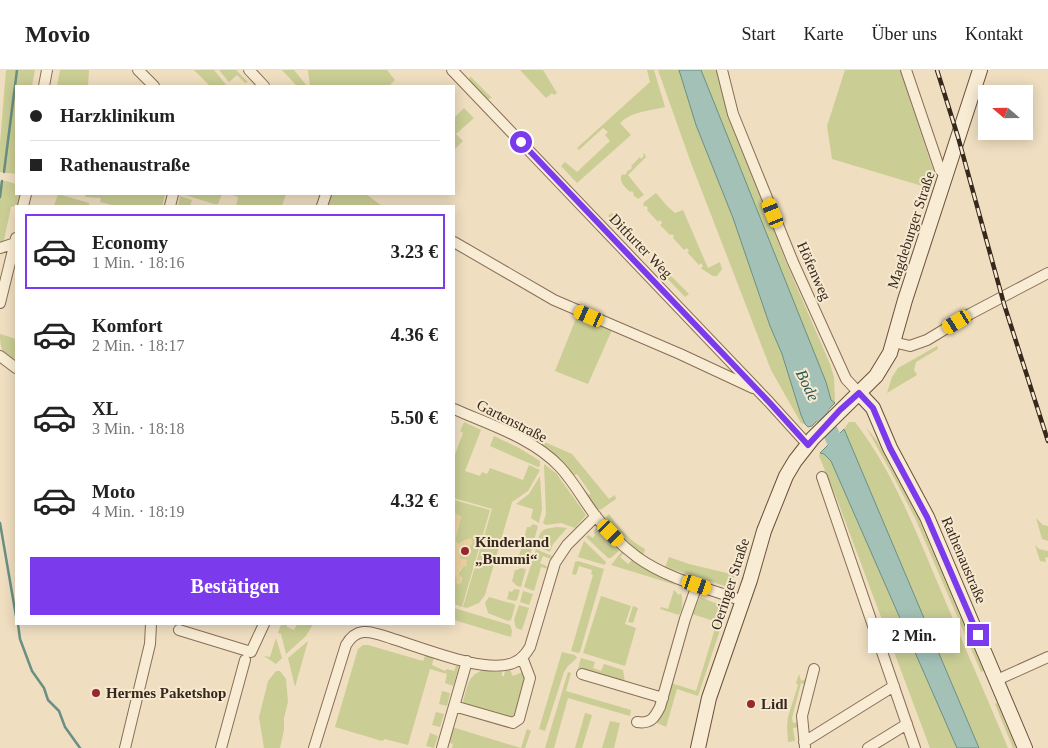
<!DOCTYPE html>
<html lang="de">
<meta charset="utf-8">
<style>
:root{--surface:#fff;--page:#f2f2f2;--text:#222;--muted:#767676;--line:#e0e0e0;--accent:#7c3aed}
body{margin:0;font-family:"Times New Roman",serif;background:var(--page);color:var(--text);height:100vh;display:flex;flex-direction:column;font-size:19px;white-space:nowrap}
*{box-sizing:border-box;margin:0}
p{font-size:16px;color:var(--muted)}
.icon{flex:none;width:28px;height:28px;fill:none;stroke:currentColor;stroke-width:2;stroke-linecap:round;stroke-linejoin:round}
.map{position:relative;flex:1;overflow:hidden}
.drawer{position:absolute;left:15px;top:135px;width:440px;height:420px;display:flex;flex-direction:column;background:var(--surface);border-radius:0px;box-shadow:0 2px 12px #0003}
.drawer>*{flex:none}
.hud{position:absolute;left:15px;top:15px;width:440px;height:110px;border-radius:0px;box-shadow:0 2px 12px #0003;display:grid;align-content:center;height:110px;padding:0 15px;background:var(--surface)}
.needle{width:32px;rotate:290deg}
.tools{position:absolute;left:978px;top:15px;display:grid;gap:10px}
.tools a{display:grid;place-items:center;width:55px;height:55px;border-radius:0px;background:var(--surface);box-shadow:0 2px 12px #0003;font-size:25px}
.end{position:absolute;width:22px;height:22px;margin:-11px;border:6px solid #7c3aed;background:#fff;box-shadow:0 0 0 2px #fff}
.from{border-radius:50%}
.bubble{position:absolute;height:35px;border-radius:0px;background:var(--surface);box-shadow:0 2px 12px #0003;font-size:16px;font-weight:600;line-height:35px;text-align:center}
.car{position:absolute;width:15px;height:30px;margin:-15px -8px;border-radius:6px;box-shadow:0 0 4px 1px #0007;background:linear-gradient(#f5c518 24%,#345 0 40%,#f5c518 0 76%,#345 0 86%,#f5c518 0)}
.hud b{display:flex;align-items:center;gap:18px;height:48px;font-size:19px}
.hud b+b{border-top:1px solid var(--line)}
.hud i{width:12px;height:12px;background:var(--text)}
ul{padding:9px 0 0;list-style:none}
li{display:flex;align-items:center;gap:15px;height:75px;margin:0 10px 8px;padding:0 5px;border:2px solid transparent;border-radius:0px}
li div{flex:1}
li b{display:block;font-size:19px}
li em{font-style:normal;font-weight:600}
li.on{border-color:var(--accent)}
li>.icon{width:45px;height:45px;stroke-width:1.5}
.button{display:flex;gap:10px;margin-top:auto;padding:10px 15px}
.button a{flex:1;height:58px;border-radius:0px;background:var(--accent);color:#fff;font-size:20px;font-weight:600;line-height:58px;text-align:center}
header{display:flex;align-items:center;gap:30px;box-sizing:border-box;height:70px;padding:0 25px;background:var(--surface);border-bottom:1px solid var(--line)}
header strong{font-size:24px}
nav{display:flex;gap:28px;margin-inline-start:auto;font-size:18px}
.map>svg:first-child{display:block}
.green{fill:#cacd94}
.sand{fill:#ebd19d}
.water{fill:#a3c1b6;stroke:#6a8f83}
.lines{fill:none;stroke-linecap:round;stroke-linejoin:round}
.stream{stroke:#6a8f83;stroke-width:2.5}
.river{stroke:#a3c1b6;stroke-width:16}
.minor-casing{stroke:#886e58;stroke-width:12}
.secondary-casing{stroke:#6a503b;stroke-width:16}
.minor{stroke:#f9ecd4;stroke-width:10}
.secondary{stroke:#f9ecd4;stroke-width:14}
.rail-casing{stroke:#37281d;stroke-width:4.5}
.rail{stroke:#f6e9d0;stroke-width:2.5;stroke-dasharray:8;stroke-linecap:butt}
.route{stroke:#7c3aed;stroke-width:6}
.poi-dot{fill:#98272f;stroke:#f6e9d0;stroke-width:2}
.labels{text-anchor:middle;stroke-width:4;stroke-linejoin:round;paint-order:stroke}
.street-label{font-size:15px;fill:#37281d;stroke:#f6e9d0}
.poi-label{font-size:15px;font-weight:bold;fill:#37281d;stroke:#f6e9d0;text-anchor:start}
.water-label{font-size:16px;font-style:italic;fill:#2b5852;stroke:#f6e9d0}
</style>
<header>
<strong>Movio</strong>
<nav><a>Start</a><a>Karte</a><a>Über uns</a><a>Kontakt</a></nav>
</header>
<div class="map">
<svg width="1048" height="678" viewBox="0 0 1048 678">
<rect width="100%" height="100%" fill="#efdec0"/>
<path class="green" d="M6 0H35L32 16H16V104L0 102V73Z
M60 0H89L88 16H57Z
M194 0H214L227 16H210Z
M219 0H236L248 12 245 13 237 5 229 12Z
M282 0H294L307 16H297Z
M308 0H387L395 10 389 16H310Z
M520 0H543L557 23 554 25 552 23 546 28Z
M647 0H654L665 37C650 41 632 41 620 53L631 65 577 113 561 96 565 92 577 102 610 71 605 65 608 62 603 58 579 80 577 78 650 12Z
M658 0H679L696 55 733 148 770 256 782 284 805 354 801 353 771 300 691 93Z
M701 0H718L729 45 786 192 830 294 834 307 835 333 831 330 826 312Z
M845 0H900L933 100 929 118 832 89 827 56Z
M470 6 492 28 488 29 469 11Z
M464 38 474 48 456 64 463 71 454 80V48Z
M644 83 646 87 628 105 644 125 638 129 633 125 634 124 632 121 630 122C625 117 618 112 622 104L624 105 627 103V100L628 101 632 98 631 96 640 87 641 89 644 86 643 85Z
M6 111 16 114V124H21L19 135 11 137 3 175 0 176V112Z
M656 123 667 136 675 143 683 140 708 198 720 192 722 199 717 206H713L702 199 701 198 703 196 701 193 699 195 687 182 689 181 687 178 684 180 673 168 674 166 672 164 670 165 660 155 662 153 660 150 658 152 647 140 648 138 646 136H643L644 134 643 133Z
M58 124 89 133V136H54Z
M84 124H165L162 136H116L100 132 101 128 86 127Z
M182 124H222L218 134H214Z
M230 124H286L282 136H236L238 127Z
M332 124H366L382 136H328Z
M180 126 192 130 190 136H178Z
M612 143 627 159 624 162 608 146Z
M667 202 689 224 685 227 664 205Z
M577 246 612 260 588 314 555 301Z
M0 264 16 269V289L14 288 13 291C2 283 0 278 0 264Z
M937 276 938 279 916 292 914 300 917 305 887 323 892 307 898 298Z
M464 352 481 360 465 401 480 406 482 402 487 404 490 398 523 410 529 395 540 400 528 421 512 432 485 525 479 533 467 538 463 537 492 439 454 428V387L463 363 460 361Z
M849 352H855C895 404 918 467 944 528 965 578 987 628 1008 678H979L844 359Z
M866 357 877 371 918 447 984 601 981 602 915 448 892 404Z
M494 366 519 378 540 391V396L538 397 490 376Z
M540 370 572 384 609 429 615 425 616 429 600 440 597 439 587 425 591 424 577 404 572 406 539 374Z
M820 383 824 384 831 391 957 678H930L838 432 819 386Z
M544 394 556 403 586 445 575 458 561 453 546 455 543 453 546 444Z
M540 406 542 439 539 453 531 448 533 439 516 434 529 424Z
M454 430 490 440 462 537 454 534V507H456L462 512V507L458 505 467 490 459 489 465 470 458 475 455 470 461 447 454 443Z
M609 444C619 458 630 471 645 479L643 486C634 479 606 458 606 447Z
M1036 448 1043 455 1048 456V471L1042 469Z
M533 454 538 456 533 474 529 473 524 468 527 457H530Z
M558 457 567 458 553 474 550 482 536 476C541 459 541 459 558 457Z
M597 457 600 458 619 477 620 480 611 488H608L586 467 588 465 593 468 595 465 594 461Z
M584 471 606 492 605 495 578 487Z
M1035 475 1039 479 1048 481V487L1045 488 1046 492 1040 491Z
M527 476 532 478 527 495 523 494 518 489 521 479H524Z
M536 479 552 486 551 489 543 486 540 493 548 497V499L541 497 534 521 524 517Z
M623 480 625 482 620 487 628 494 633 489 644 497 676 515 611 495Z
M669 487 689 494 735 505 733 509 735 512 734 519 665 497Z
M578 491 604 499 580 582 578 583 571 581 593 505 591 504 592 500 579 496 576 505 572 504 575 492Z
M521 498 526 499 521 517 517 516 512 511 515 500H517Z
M514 519 520 520 517 530 515 531 507 529 509 521 512 522Z
M674 520 679 525 681 523C683 530 683 539 679 545L660 539 661 537 668 539Z
M523 521 533 524 529 535 520 532Z
M601 526 631 536 625 554 636 558 625 596 583 583Z
M489 527 514 534 515 536 511 550 508 551 488 543 485 533Z
M700 527 725 537 726 542 698 626 677 619 666 657 657 653 671 613 696 621 717 552 692 544Z
M519 535 529 538 522 560 516 558 514 550Z
M633 536 638 538 633 553 628 552Z
M454 538 510 555 512 561 511 567 454 550Z
M281 554H287V557L294 560 297 554H313L306 566 286 584 281 564 278 563Z
M276 568 282 588 276 594 264 586 270 587Z
M308 571 295 617 288 588Z
M363 575H368L423 591 426 584 434 587 432 595 445 601 447 599 454 601 456 596H459L453 616 445 613 447 604 430 599 408 675 385 669 382 671 335 657 358 579Z
M562 582 575 585 577 588 568 596 564 602 545 661 539 659Z
M581 588 595 592 593 598 601 601 604 594 623 600 625 613 578 599Z
M484 600H502V606H504L505 601 510 600 513 606 522 602 526 609 517 644 513 647H507L464 633 463 631C468 616 467 605 484 600Z
M276 601H280L286 609 288 632 284 648V660L280 678H264L259 647 268 611Z
M568 602 571 603 566 621 631 640 630 646 568 628 554 678H545Z
M799 604 801 611 806 609V615L801 613 792 648 793 653 799 652V657L793 658 795 671 788 672 787 656 788 647 798 615 796 613Z
M442 621 450 623 447 636 439 634Z
M997 633 1016 678H1013L995 634Z
M436 642 444 644 440 657 432 655Z
M585 643 592 645 582 678H575Z
M610 651 620 653 614 678H602Z
M452 657 521 678 527 659 531 661 525 678H452L453 674 447 672Z
M430 663 438 666 434 678 426 676Z"/>
<path class="sand" d="M454 443 461 446 455 470 458 474 470 468 473 471 468 481 462 480 459 488 467 490 466 496 461 498 458 504 461 506 462 512 459 515 456 513 457 507H454L455 493Z"/>
<path class="water" d="M679 0H701L826 312 831 330 835 333 812 356 808 357 805 354 801 345 782 284 770 256 733 148 696 55Z
M844 359 979 678H957L831 391 824 384 820 383Z"/>
<g class="lines">
<path class="stream" d="M4 102 17 0
M0 127 2 111
M0 453 16 546
M18 554 20 569 32 601 44 618 48 630 59 641 65 657 80 678"/>
<path class="river" d="M813 325 843 389"/>
<g class="minor-casing">
<path id="minor" d="M138 0 154 16
M249 0 264 16
M452 0 769 332 808 375
M722 0 733 44 793 192 846 309 859 323
M906 0 940 100 946 105
M44 16 47 0
M23 136 26 124
M170 136 173 124
M322 136 326 124
M454 172 554 230 680 284 753 318
M0 178 15 173
M0 233 16 168
M893 272 910 276 927 270 970 244 1048 203
M0 286 16 298
M454 339C490 355 533 368 560 397 573 411 583 429 594 444 606 460 621 475 637 487 667 509 708 518 743 531
M822 407 915 678
M179 560 251 582 264 554
M582 604 663 628
M997 610 1048 587
M454 636 513 653 519 649 530 608 522 587
M637 652C650 654 654 649 660 637L685 549 697 515
M804 672 894 616
M805 677 802 646 814 599
M125 678 150 574 151 554
M221 678 245 590
M314 678 346 575C350 568 355 563 363 562 373 561 384 566 393 569 423 578 485 604 513 593 521 590 526 584 530 577L555 493 567 475 596 446
M442 678 467 591
M868 678 907 654"/>
</g>
<g class="secondary-casing">
<path id="secondary" d="M859 323 873 338 890 378 927 447 1025 678
M698 678 709 628 750 510 764 461 786 406 795 391 813 368 876 306 890 283 905 230 980 0"/>
</g>
<use href="#minor" class="minor"/>
<use href="#secondary" class="secondary"/>
<g class="rail-casing">
<path id="rail" d="M937 0 958 67 1004 234 1048 371"/>
</g>
<use href="#rail" class="rail"/>
</g>
<g class="lines">
<path class="route" d="M521 72 769 332 808 375 840 340 859 323 873 338 890 378 927 447 978 565"/>
</g>
<g class="poi-dot">
<circle cx="465" cy="481" r="5"/>
<circle cx="96" cy="623" r="5"/>
<circle cx="751" cy="634" r="5"/>
</g>
<g class="labels">
<g class="street-label">
<text transform="translate(911 160) rotate(-72)" y="5">Magdeburger Straße</text>
<text transform="translate(641 176) rotate(46)" y="5">Ditfurter Weg</text>
<text transform="translate(814 201) rotate(66)" y="5">Höfenweg</text>
<text transform="translate(512 351) rotate(27)" y="5">Gartenstraße</text>
<text transform="translate(964 490) rotate(67)" y="5">Rathenaustraße</text>
<text transform="translate(730 514) rotate(-72)" y="5">Oeringer Straße</text>
</g>
<g class="poi-label">
<text x="475" y="477">Kinderland<tspan x="475" dy="17">„Bummi“</tspan></text>
<text x="106" y="628">Hermes Paketshop</text>
<text x="761" y="639">Lidl</text>
</g>
<g class="water-label">
<text transform="translate(808 315) rotate(64)" y="6">Bode</text>
</g>
</g>
</svg>
<div class="tools">
<a><svg class="needle" viewBox="-14 -14 28 28"><path d="M0-13l5 13h-10z" fill="#e53935"/><path d="M0 13l5-13h-10z" fill="#767676"/></svg></a>
</div>
<i class="end from" style="left:521px;top:72px"></i>
<i class="end" style="left:978px;top:565px"></i>
<div class="bubble" style="left:868px;top:548px;width:92px">2 Min.</div>
<i class="car" style="left:773px;top:143px;rotate:338deg"></i>
<i class="car" style="left:589px;top:246px;rotate:294deg"></i>
<i class="car" style="left:957px;top:252px;rotate:239deg"></i>
<i class="car" style="left:611px;top:463px;rotate:136deg"></i>
<i class="car" style="left:697px;top:515px;rotate:109deg"></i>
<div class="hud">
<b><i class="from"></i>Harzklinikum</b>
<b><i></i>Rathenaustraße</b>
</div>
<section class="drawer">
<ul>
<li class="on"><svg class="icon" aria-label="car" viewBox="0 0 24 24"><path d="M5 17H2v-5l4-1 3-4h7l3 4 3 1v5h-3M9 17h6M6 11h13"/><circle cx="7" cy="17" r="2"/><circle cx="17" cy="17" r="2"/></svg><div><b>Economy</b><p>1 Min. · 18:16</p></div><em>3.23 €</em></li>
<li><svg class="icon" aria-label="car" viewBox="0 0 24 24"><path d="M5 17H2v-5l4-1 3-4h7l3 4 3 1v5h-3M9 17h6M6 11h13"/><circle cx="7" cy="17" r="2"/><circle cx="17" cy="17" r="2"/></svg><div><b>Komfort</b><p>2 Min. · 18:17</p></div><em>4.36 €</em></li>
<li><svg class="icon" aria-label="car" viewBox="0 0 24 24"><path d="M5 17H2v-5l4-1 3-4h7l3 4 3 1v5h-3M9 17h6M6 11h13"/><circle cx="7" cy="17" r="2"/><circle cx="17" cy="17" r="2"/></svg><div><b>XL</b><p>3 Min. · 18:18</p></div><em>5.50 €</em></li>
<li><svg class="icon" aria-label="car" viewBox="0 0 24 24"><path d="M5 17H2v-5l4-1 3-4h7l3 4 3 1v5h-3M9 17h6M6 11h13"/><circle cx="7" cy="17" r="2"/><circle cx="17" cy="17" r="2"/></svg><div><b>Moto</b><p>4 Min. · 18:19</p></div><em>4.32 €</em></li>
</ul>
<div class="button"><a>Bestätigen</a></div>
</section>
</div>
